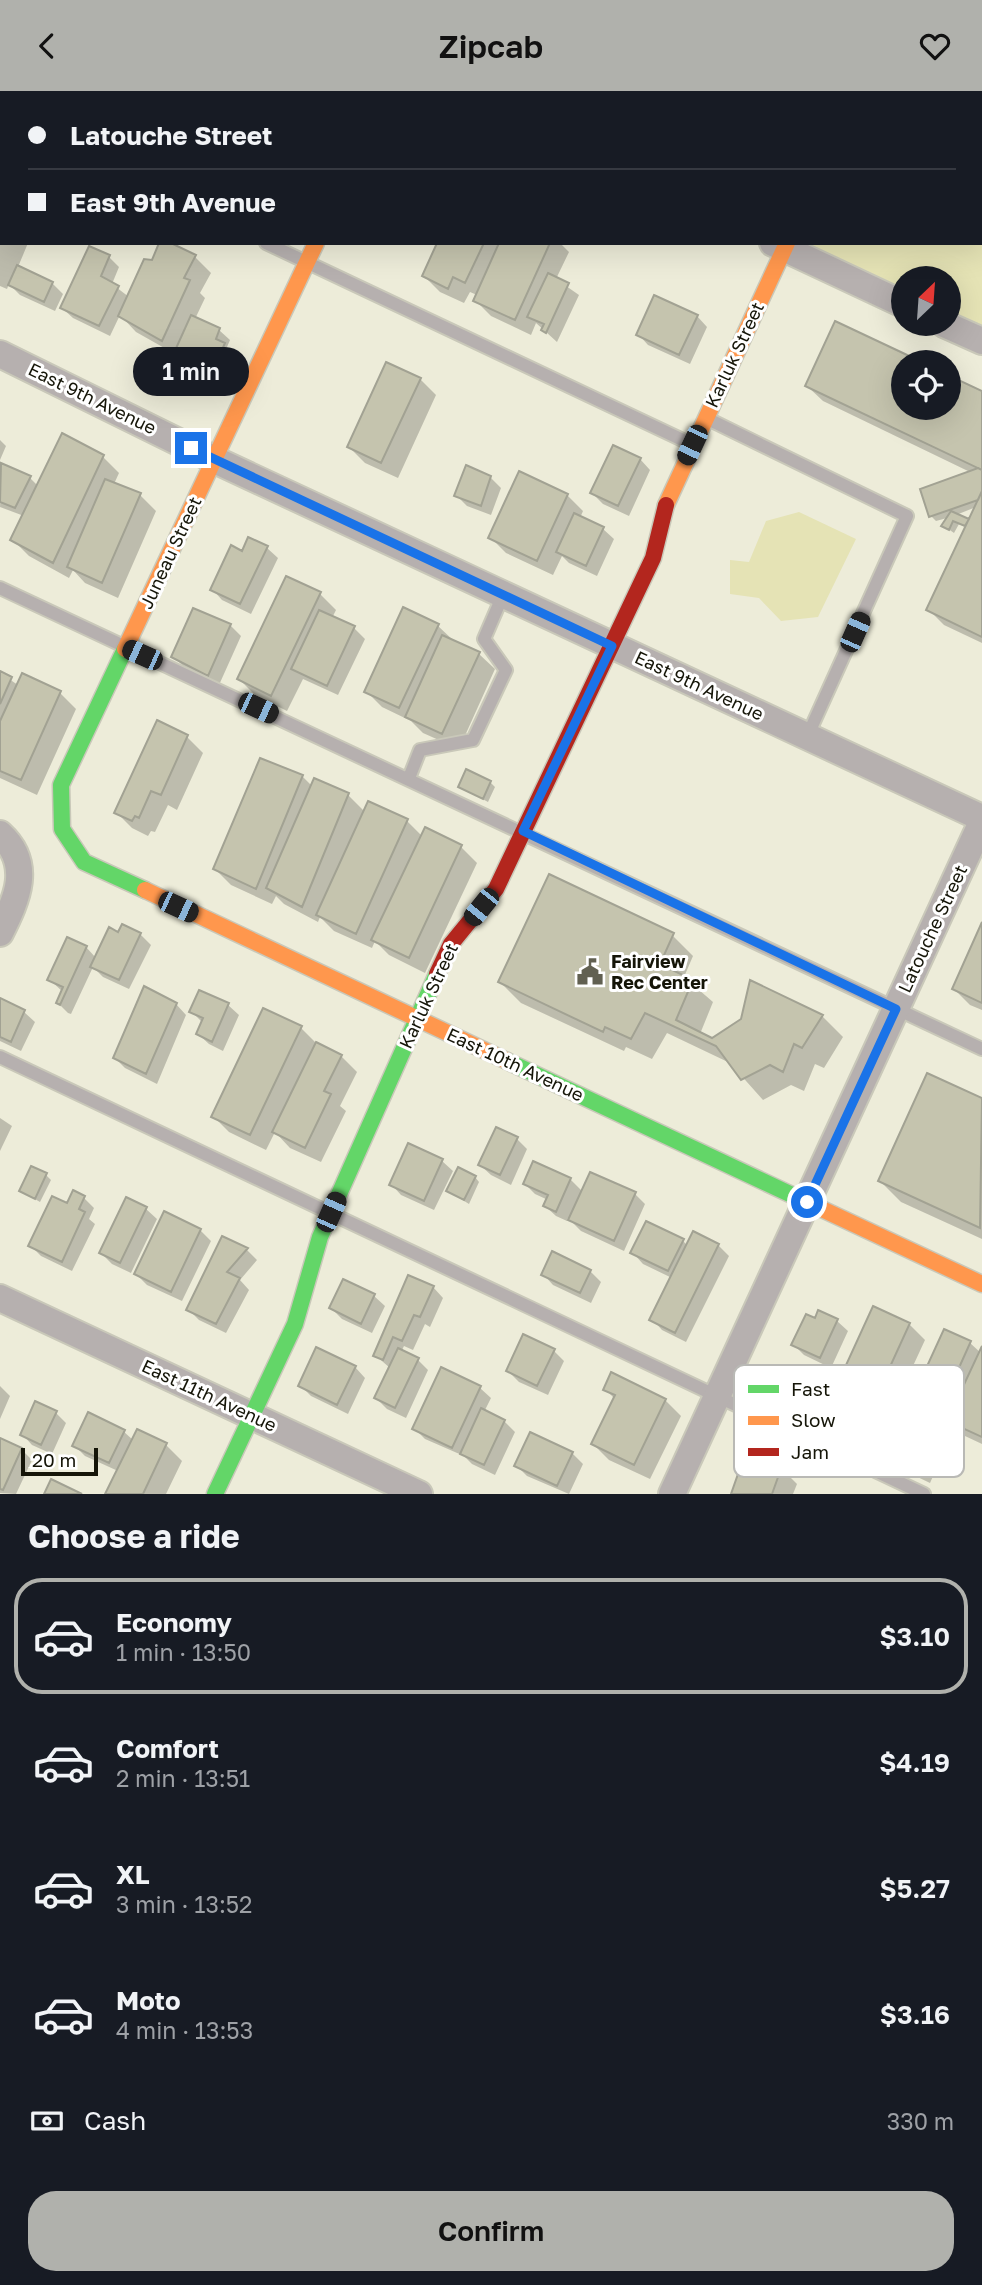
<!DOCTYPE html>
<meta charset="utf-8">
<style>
:root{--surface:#171b24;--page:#20242c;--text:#f1f3f6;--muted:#9ea1a6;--line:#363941;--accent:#b0b1ac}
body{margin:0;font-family:"Golos Text",sans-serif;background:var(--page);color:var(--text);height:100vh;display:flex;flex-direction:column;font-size:26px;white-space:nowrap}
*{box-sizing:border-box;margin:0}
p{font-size:23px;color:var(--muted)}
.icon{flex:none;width:38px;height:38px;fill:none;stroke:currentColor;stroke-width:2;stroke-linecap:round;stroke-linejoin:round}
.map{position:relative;height:1403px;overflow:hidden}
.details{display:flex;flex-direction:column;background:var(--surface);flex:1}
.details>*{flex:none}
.top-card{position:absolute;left:0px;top:0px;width:984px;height:154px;box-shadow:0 7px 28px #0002;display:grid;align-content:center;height:154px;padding:0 28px;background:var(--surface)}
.needle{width:46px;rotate:25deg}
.controls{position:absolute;left:891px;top:175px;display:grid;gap:14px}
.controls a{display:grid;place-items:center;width:70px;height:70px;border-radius:50%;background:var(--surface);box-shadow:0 7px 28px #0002;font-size:35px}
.scale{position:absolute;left:21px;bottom:18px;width:77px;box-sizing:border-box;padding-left:7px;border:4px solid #151508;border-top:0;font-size:19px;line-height:24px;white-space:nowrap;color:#151508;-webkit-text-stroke:5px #fff;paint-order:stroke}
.end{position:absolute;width:32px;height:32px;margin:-16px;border:9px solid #1a73e8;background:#fff;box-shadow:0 0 0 4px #fff}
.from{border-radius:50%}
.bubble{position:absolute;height:49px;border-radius:24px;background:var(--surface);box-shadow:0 7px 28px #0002;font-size:23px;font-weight:600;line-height:49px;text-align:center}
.car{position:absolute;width:21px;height:42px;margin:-21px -10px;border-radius:9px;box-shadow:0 0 5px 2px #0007;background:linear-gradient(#222 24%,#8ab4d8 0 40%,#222 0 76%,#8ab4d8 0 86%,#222 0)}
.top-card b{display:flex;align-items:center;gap:24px;height:66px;font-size:26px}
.top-card b+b{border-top:2px solid var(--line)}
.top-card i{width:18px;height:18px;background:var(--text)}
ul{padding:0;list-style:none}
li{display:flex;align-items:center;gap:21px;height:116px;margin:0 14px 10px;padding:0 14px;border:4px solid transparent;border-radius:28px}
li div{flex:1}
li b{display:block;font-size:26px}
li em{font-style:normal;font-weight:600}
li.on{border-color:var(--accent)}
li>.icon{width:63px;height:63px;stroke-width:1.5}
h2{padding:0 28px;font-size:32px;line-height:84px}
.pay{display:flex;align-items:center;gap:18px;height:77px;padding:0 28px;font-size:26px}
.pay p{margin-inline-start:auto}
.primary-button{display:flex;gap:14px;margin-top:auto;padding:14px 28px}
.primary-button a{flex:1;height:80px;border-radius:28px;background:var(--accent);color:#111;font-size:28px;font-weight:600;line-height:80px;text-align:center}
header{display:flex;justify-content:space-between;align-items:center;height:91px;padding:0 28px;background:var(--accent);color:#111;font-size:32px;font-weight:600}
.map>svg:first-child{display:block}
.green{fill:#e5e3b5}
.shadow{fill:#0003;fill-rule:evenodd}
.building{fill:#c5c4ae;stroke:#a2a293;stroke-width:2}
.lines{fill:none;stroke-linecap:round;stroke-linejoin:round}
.lane-casing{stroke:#c9c8b9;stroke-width:16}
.street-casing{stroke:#c9c8b9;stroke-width:30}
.fast-casing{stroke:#c9c8b9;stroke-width:19}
.slow-casing{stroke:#c9c8b9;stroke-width:19}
.jam-casing{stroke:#c9c8b9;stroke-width:19}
.lane{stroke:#b6b0af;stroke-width:12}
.street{stroke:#b6b0af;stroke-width:26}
.fast{stroke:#63d668;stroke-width:16}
.slow{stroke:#ff974d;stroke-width:16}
.jam{stroke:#b3261e;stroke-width:16}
.route{stroke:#1a73e8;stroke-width:9}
.labels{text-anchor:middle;stroke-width:6;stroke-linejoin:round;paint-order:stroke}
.street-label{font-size:18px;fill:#151508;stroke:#fff}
.poi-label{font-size:18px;font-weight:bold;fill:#151508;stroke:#fff;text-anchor:start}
.key{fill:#fff;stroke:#b9b9b5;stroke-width:2}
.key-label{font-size:19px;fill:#151508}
</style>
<header><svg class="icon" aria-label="back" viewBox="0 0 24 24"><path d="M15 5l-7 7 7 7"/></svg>Zipcab<svg class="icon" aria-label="heart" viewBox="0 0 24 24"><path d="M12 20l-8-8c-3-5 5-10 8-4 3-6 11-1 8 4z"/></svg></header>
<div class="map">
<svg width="982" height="1403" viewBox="0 0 982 1403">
<rect width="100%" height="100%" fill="#edecd9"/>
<path class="green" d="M879 0H982V236L949 221 948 187H903V201L805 157 808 152H982V2Z
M799 421 856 448 818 526 781 530 759 507 730 503V469L749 471 766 430Z"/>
<path class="shadow" d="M194 0H218L217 2Z
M230 0H265L269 2H229Z
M577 0H623L622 2Z
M0 108 2 152H28L18 176 52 192 63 203 55 220 20 204 9 193 7 198 0 195Z
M439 152H560L569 161 556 188 579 204 557 251 536 232 531 244 491 225 475 209 477 204 470 201 464 212 440 201 424 185Z
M109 166 119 176 112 193 129 206 195 166 211 182 200 202 205 207 195 228 219 239 230 249 227 256 235 264 222 291 208 285 204 292 197 289 175 263 136 241 120 224 110 245 73 227 62 217Z
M697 225 707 236 690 273 648 254 638 243Z
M836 233 918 271H903V317H948L982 302V552L944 534 928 518 967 437 959 433 954 442 944 435 947 427 936 430 931 425 970 381 823 310 807 295ZM976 416 969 431 956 424Z
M420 288 436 304 398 387 365 372 349 356Z
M62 344 103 366 119 382 114 393 140 404 156 420 118 507 85 492 73 479 69 487 29 465 13 449 24 425 0 416 2 374 30 387 38 395Z
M0 349 6 355 0 369Z
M640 368 650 379 629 425 603 413 592 402Z
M490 386 501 397 491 424 467 415 456 404Z
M567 404 583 420 580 427 603 438 614 448 597 485 569 472 562 465 553 484 506 462 490 446Z
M267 457 278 467 251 523 222 509 212 498 242 462Z
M320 503 336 519 332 527 354 537 365 548 338 604 303 588 287 620 255 604 239 588Z
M194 519 230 534 241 545 219 594 184 576 173 565Z
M437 534 455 551 479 563 495 578 459 658 423 642 411 630 382 616 366 600Z
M0 582 18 594 60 602 76 618 37 704 0 687Z
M158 632 187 646 203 662 177 719 168 714 155 741 151 740 148 745 132 737 116 721Z
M302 685 312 695 348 704 365 721 369 712 407 730 422 745 425 738 461 756 477 772 425 882 389 864 375 850 372 857 334 840 320 826 318 831 284 813 276 805 272 813 231 794 215 778Z
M490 691 495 696 488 711 460 696Z
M982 835V919L970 914 954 898Z
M118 843H140L151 854 129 898 103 886 93 876 71 923 68 922 58 912 63 901 50 889 86 856 96 867Z
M672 844 693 865 684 886 713 911 700 943 712 949 822 925 843 946 824 977 815 973 804 1000 791 994 763 1009 730 972 667 942 652 968 626 956 624 960 521 912 500 891Z
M200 901 228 914 239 924 223 960 209 953 198 943 203 932 191 920Z
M0 909 24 921 35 931 21 960 0 950Z
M176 913 186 924 157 993 125 977 115 967Z
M301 937 317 953 341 965 357 981 340 1015 346 1020 321 1071 290 1057 275 1041 266 1059 229 1041 213 1025Z
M928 985 982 1009V1148L901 1111 880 1090Z
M0 1027 12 1035 0 1060Z
M517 1048 527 1058 511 1094 491 1084 480 1074Z
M442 1070 453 1080 434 1119 401 1104 391 1093Z
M46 1084 51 1089 40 1111 21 1100Z
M475 1086 479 1091 469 1113 448 1100Z
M570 1088 583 1101 635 1103 645 1113 624 1160 581 1140 568 1127 567 1130 556 1125 545 1115 548 1109 535 1103 525 1093Z
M84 1107 94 1117 89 1128 95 1133 72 1180 41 1165 30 1154 68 1114Z
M146 1118 157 1128 131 1182 112 1173 101 1162Z
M200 1139 211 1150 182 1210 147 1194 136 1183Z
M223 1148 247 1159 257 1169 240 1189 249 1199 226 1242 199 1229 188 1218Z
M682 1149 688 1155 718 1154 729 1165 686 1251 662 1239 652 1228 672 1187 643 1173 633 1162Z
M590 1180 601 1191 591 1212 553 1194 543 1183Z
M433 1196 443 1207 430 1236 425 1233 413 1259 404 1255 401 1261 418 1269 428 1279 406 1327 387 1318 376 1307 390 1277 375 1264Z
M374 1205 385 1215 372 1242 342 1228 331 1217Z
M819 1221 837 1230 848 1240 831 1277 804 1264 793 1253Z
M909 1233 925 1249 889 1327 854 1311 838 1295Z
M970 1252 981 1262 982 1259V1353L965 1345 955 1336 930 1392 905 1380 889 1364Z
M553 1259 564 1270 548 1304 519 1291 508 1280Z
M355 1276 365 1287 348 1323 311 1305 300 1294Z
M442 1279 480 1297 491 1307 484 1321 504 1330 515 1341 495 1384 472 1373 464 1365 425 1348 414 1337Z
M0 1295 10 1305 0 1328Z
M605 1298 665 1309 681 1325 650 1388 609 1369 593 1353 615 1308Z
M56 1322 66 1332 52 1363 32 1354 22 1343Z
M123 1340 133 1349 137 1340 166 1354 182 1370 166 1403H107L118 1380 85 1365 74 1354Z
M0 1349 21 1358 32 1369 16 1403 0 1402Z
M572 1362 583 1373 569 1403 527 1385 517 1375Z
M746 1366 781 1377 797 1393 793 1403H733Z"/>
<path class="building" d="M159 152H171L196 164 184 187 190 189 162 250 118 225 144 168 152 169Z
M437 152H484L465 192 453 186 448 198 422 185Z
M499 152H550L515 229 473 210Z
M89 155 110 164 101 185 119 195 99 235 60 217Z
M17 174 53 191 44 211 8 194Z
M548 182 569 192 546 242 541 239 544 233 527 226Z
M654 204 698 224 679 264 636 244Z
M191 224 220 237 216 248 225 252 212 282 197 275 194 283 184 278 188 271 173 264Z
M835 230 922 271H903V317H948V284L982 300V379L805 295Z
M386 271 421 287 381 372 347 356Z
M62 342 104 364 53 472 10 449Z
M613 354 641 367 618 415 590 402Z
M1 372 31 385 15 417 0 411Z
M466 374 491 385 481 415 454 405Z
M978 377 982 379V400L978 409 929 426 920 398Z
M519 380 568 403 537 470 488 447Z
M105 388 141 402 102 492 67 476Z
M982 400V546L926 519Z
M951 420 969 428 965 435 953 430 949 439 941 435Z
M574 422 604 436 586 475 556 461Z
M248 446 268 455 240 513 210 499 231 454 242 460Z
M286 485 321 501 271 605 237 588Z
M403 516 439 533 399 617 364 601Z
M193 517 231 533 208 585 171 566Z
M319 519 355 535 327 595 291 578Z
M442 544 480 561 442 643 405 626Z
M0 580 12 586 0 613Z
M22 582 61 600 21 689 0 680V630Z
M157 629 188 644 161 704 151 700 139 727 135 725 132 730 114 722Z
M260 667 303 684 256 798 213 778Z
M466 678 491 690 483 708 458 696Z
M314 687 349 702 302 816 266 797Z
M368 710 408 728 356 843 316 824Z
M425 736 462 754 409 867 371 849Z
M549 783 674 842 660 873 693 889 676 929 712 947 741 928 750 889 823 924 802 957 794 953 783 981 770 974 741 989 716 955 645 922 631 948 605 936 603 941 498 891Z
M982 831V912L952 898Z
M122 833 141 842 119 889 90 876 109 836 118 841Z
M67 846 87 855 60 914 56 912 63 896 47 889Z
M144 895 177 912 146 983 113 967Z
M199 899 229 912 212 951 196 943 203 927 189 921Z
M0 907 25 919 11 951 0 946Z
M263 917 302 935 250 1044 211 1026Z
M316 951 342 964 324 1000 331 1003 305 1057 272 1041Z
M927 982 982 1007 980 1137 878 1090Z
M496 1036 518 1046 500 1084 478 1074Z
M408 1052 443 1068 424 1110 389 1094Z
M533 1070 571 1087 556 1121 543 1115 548 1104 523 1093Z
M31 1075 47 1082 35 1108 19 1100Z
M458 1076 476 1085 464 1109 446 1100Z
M590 1081 636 1101 614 1150 568 1129Z
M73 1099 85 1105 79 1118 85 1121 62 1171 28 1155 52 1105 67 1112Z
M126 1106 147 1116 120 1172 99 1162Z
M164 1120 201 1138 171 1201 134 1183Z
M646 1130 684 1148 668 1180 630 1162Z
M693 1140 719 1153 675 1242 649 1229Z
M222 1145 248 1157 227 1181 240 1187 216 1233 186 1219Z
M552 1160 591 1179 580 1202 541 1184Z
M408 1184 434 1195 420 1226 414 1224 402 1250 393 1246 383 1269 373 1265Z
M343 1188 375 1203 361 1233 329 1217Z
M873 1215 910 1232 873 1313 836 1296Z
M818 1219 838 1228 820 1267 791 1254 806 1223 815 1227Z
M944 1238 971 1250 914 1377 886 1365Z
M523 1243 555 1258 537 1295 506 1280Z
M982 1255V1346L947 1330Z
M316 1256 356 1275 337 1314 298 1295Z
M398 1257 419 1267 395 1317 374 1307Z
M441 1276 481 1295 452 1357 412 1338Z
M611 1281 666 1308 634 1374 591 1353 615 1304 603 1299Z
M35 1310 57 1320 41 1354 20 1344Z
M481 1317 505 1329 484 1374 460 1363Z
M88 1321 125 1339 109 1372 72 1355Z
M137 1338 167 1352 143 1403H105Z
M530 1341 573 1361 557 1395 514 1375Z
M0 1347 22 1357 3 1399 0 1398Z
M745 1363 782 1375 772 1403H731Z
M51 1388 82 1403H44Z"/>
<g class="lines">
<g class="lane-casing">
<path id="lane" d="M639 2 640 0
M712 2 713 0
M0 28 2 29
M266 152 689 352
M708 328 907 425 807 646
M0 497 982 958
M409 687 420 659 473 649 506 579 484 548 503 504
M0 966 924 1403"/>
</g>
<g class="street-casing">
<path id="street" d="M448 0 452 2
M387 2 388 0
M858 2 859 0
M773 152 903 213
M944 233 982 250
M0 263 215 369 982 727
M0 743C33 773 17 808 0 842
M0 1207 419 1403
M672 1403 982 731"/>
</g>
<g class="fast-casing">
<path id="fast" d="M125 558 61 694 62 738 84 771 145 799
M507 970 809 1112
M215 1403 295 1233 320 1146 437 883"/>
</g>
<g class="slow-casing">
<path id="slow" d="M666 414 787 152
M125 558 316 152
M145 799 507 970
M809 1112 982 1193"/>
</g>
<g class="jam-casing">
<path id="jam" d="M437 883 451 853 496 798 653 467 666 414"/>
</g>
<use href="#lane" class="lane"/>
<use href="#street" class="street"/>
<use href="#fast" class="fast"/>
<use href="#slow" class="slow"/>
<use href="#jam" class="jam"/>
</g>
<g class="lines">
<path class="route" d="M191 357 612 555 523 740 896 918 807 1111"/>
</g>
<defs>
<g id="civic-bare" transform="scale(2.1)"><path d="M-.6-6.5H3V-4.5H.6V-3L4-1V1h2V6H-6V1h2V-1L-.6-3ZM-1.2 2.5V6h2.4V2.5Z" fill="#616051" stroke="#fff" stroke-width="2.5" paint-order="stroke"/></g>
</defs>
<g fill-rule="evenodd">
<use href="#civic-bare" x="590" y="881"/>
</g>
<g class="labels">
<g class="street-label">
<text transform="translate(735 264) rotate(-65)" y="6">Karluk Street</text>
<text transform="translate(92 308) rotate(26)" y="6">East 9th Avenue</text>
<text transform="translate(171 462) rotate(-65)" y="6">Juneau Street</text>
<text transform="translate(699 595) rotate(25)" y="6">East 9th Avenue</text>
<text transform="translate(933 838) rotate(-65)" y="6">Latouche Street</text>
<text transform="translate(429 905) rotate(-65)" y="6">Karluk Street</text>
<text transform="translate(515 974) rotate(25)" y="6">East 10th Avenue</text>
<text transform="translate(209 1305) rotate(25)" y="6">East 11th Avenue</text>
</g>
<g class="poi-label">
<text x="611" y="877">Fairview<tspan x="611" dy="21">Rec Center</tspan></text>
</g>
</g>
<rect x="734" y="1274" width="230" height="112" rx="10" class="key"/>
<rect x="748" y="1294" width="31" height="8" fill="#63d668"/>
<rect x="748" y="1325" width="31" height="9" fill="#ff974d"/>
<rect x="748" y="1357" width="31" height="8" fill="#b3261e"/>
<g class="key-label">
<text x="791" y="1305">Fast</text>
<text x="791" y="1336">Slow</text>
<text x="791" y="1368">Jam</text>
</g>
</svg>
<div class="controls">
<a><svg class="needle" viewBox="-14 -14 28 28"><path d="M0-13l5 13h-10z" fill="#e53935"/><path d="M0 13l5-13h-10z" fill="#9ea1a6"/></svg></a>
<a><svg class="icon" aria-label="locate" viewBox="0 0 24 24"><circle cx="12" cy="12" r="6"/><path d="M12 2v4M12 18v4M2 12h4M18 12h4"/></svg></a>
</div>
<div class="scale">20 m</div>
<i class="end from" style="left:807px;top:1111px"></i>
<i class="end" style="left:191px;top:357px"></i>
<div class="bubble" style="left:133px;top:256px;width:116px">1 min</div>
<i class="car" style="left:692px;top:354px;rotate:205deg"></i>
<i class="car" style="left:855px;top:541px;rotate:24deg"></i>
<i class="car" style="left:142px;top:564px;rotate:294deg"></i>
<i class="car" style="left:258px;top:617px;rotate:115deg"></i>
<i class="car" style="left:178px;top:816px;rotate:115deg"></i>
<i class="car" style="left:481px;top:816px;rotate:219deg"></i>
<i class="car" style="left:331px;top:1121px;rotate:24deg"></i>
<div class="top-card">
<b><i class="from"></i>Latouche Street</b>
<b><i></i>East 9th Avenue</b>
</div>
</div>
<section class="details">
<h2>Choose a ride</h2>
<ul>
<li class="on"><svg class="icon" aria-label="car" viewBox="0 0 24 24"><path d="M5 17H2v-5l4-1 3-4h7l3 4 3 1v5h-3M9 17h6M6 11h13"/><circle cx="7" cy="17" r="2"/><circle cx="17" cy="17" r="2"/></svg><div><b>Economy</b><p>1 min · 13:50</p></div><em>$3.10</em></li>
<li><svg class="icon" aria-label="car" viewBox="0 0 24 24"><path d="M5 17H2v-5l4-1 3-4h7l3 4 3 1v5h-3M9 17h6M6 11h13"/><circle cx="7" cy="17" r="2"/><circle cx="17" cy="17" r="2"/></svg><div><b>Comfort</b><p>2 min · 13:51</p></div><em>$4.19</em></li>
<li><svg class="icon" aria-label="car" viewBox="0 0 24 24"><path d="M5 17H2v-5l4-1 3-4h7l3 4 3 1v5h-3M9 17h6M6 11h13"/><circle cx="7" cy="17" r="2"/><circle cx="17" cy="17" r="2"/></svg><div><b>XL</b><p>3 min · 13:52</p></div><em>$5.27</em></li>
<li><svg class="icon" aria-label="car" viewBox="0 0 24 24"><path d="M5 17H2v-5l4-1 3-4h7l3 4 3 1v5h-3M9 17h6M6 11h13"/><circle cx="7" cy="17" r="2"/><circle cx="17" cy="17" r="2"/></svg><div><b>Moto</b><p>4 min · 13:53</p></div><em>$3.16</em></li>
</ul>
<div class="pay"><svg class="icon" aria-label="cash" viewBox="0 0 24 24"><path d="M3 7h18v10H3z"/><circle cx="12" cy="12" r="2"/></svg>Cash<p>330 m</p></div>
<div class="primary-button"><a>Confirm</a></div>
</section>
